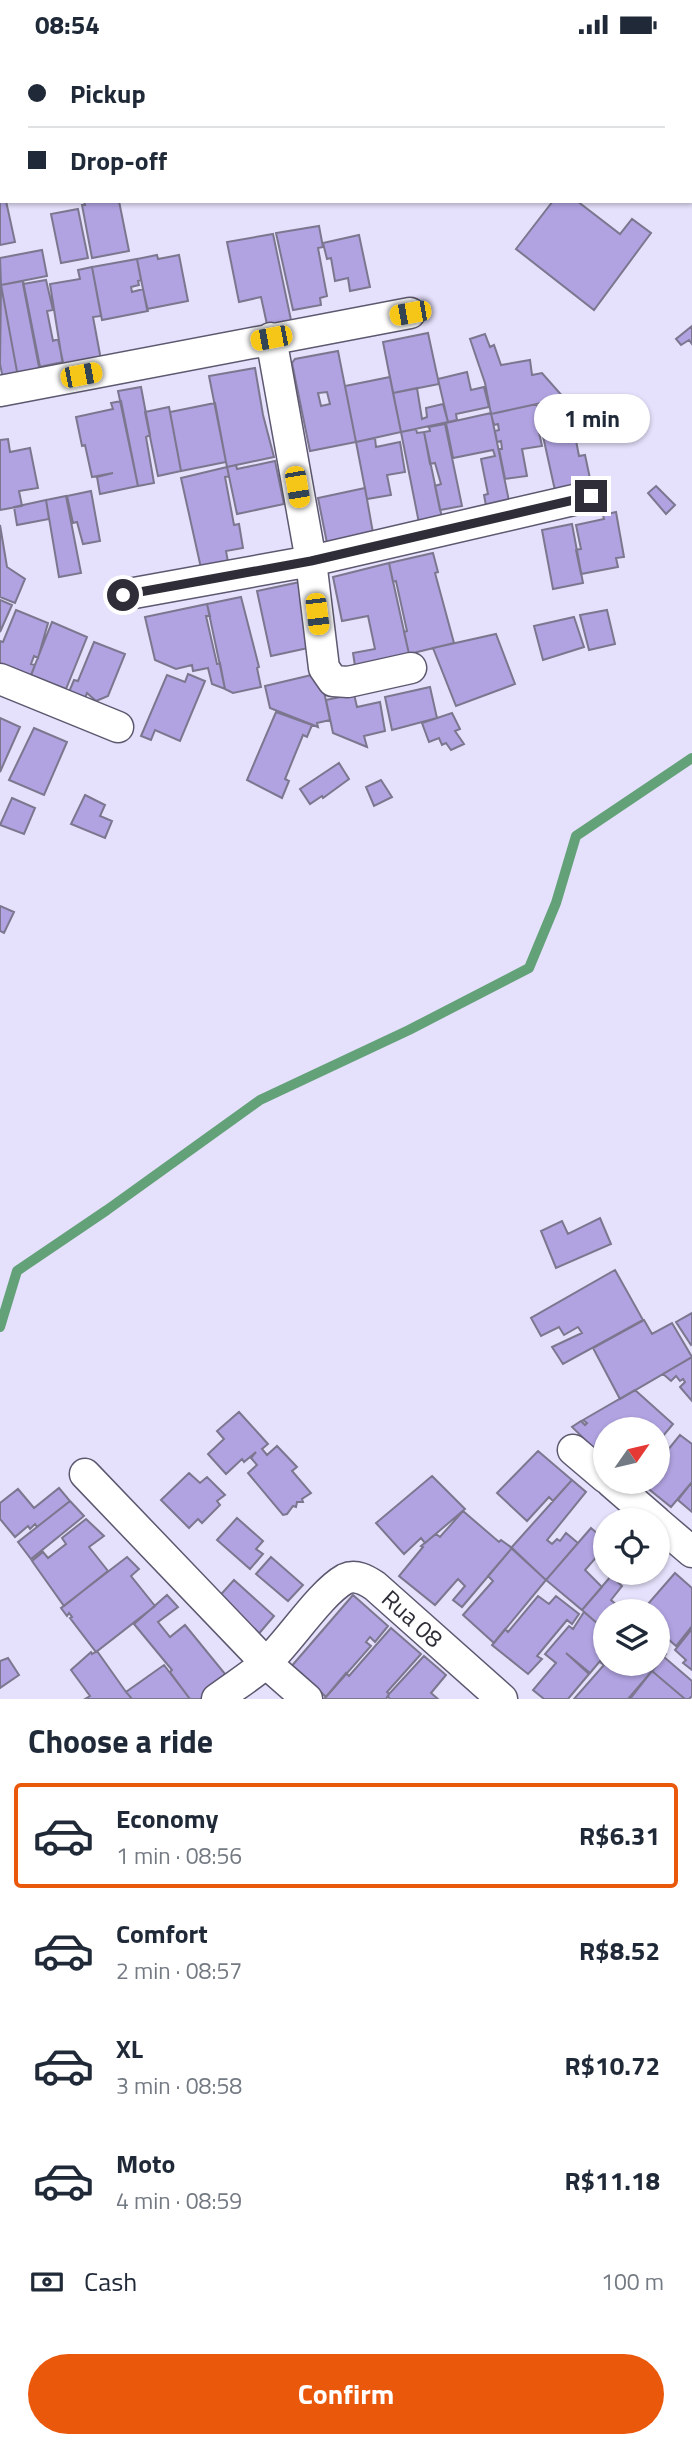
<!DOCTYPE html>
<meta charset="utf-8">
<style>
:root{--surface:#fff;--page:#f2f2f3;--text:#1f2937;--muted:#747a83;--line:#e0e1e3;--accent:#ea580c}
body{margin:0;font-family:"Titillium Web",sans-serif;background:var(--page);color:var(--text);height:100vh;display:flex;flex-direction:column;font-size:26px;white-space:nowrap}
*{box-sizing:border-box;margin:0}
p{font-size:23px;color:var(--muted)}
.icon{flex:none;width:38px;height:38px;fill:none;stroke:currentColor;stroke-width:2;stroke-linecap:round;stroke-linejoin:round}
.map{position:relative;height:1650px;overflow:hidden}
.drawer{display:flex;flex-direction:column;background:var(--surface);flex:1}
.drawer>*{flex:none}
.guide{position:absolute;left:0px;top:0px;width:693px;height:154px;box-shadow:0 2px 5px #0004;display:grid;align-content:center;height:154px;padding:0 28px;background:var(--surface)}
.needle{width:46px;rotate:56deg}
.controls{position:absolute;left:593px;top:1368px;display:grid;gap:14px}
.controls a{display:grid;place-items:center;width:77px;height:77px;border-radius:50%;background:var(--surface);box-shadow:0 2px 5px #0004;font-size:35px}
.end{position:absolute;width:32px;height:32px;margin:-16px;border:9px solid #2f2d37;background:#fff;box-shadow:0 0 0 4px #fff}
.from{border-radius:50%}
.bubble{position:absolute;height:49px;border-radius:24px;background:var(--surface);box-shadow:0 2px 5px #0004;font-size:23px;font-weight:700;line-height:49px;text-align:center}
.car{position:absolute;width:21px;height:42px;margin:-21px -10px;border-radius:9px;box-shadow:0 0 5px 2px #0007;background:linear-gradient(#f5c518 24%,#345 0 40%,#f5c518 0 76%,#345 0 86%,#f5c518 0)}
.guide b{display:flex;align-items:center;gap:24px;height:66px;font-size:26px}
.guide b+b{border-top:2px solid var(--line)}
.guide i{width:18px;height:18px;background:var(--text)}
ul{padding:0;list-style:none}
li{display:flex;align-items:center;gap:21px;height:105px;margin:0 14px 10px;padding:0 14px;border:4px solid transparent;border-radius:7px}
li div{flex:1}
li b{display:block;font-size:26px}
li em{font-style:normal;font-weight:700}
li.selected{border-color:var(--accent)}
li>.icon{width:63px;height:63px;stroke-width:1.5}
h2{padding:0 28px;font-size:32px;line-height:84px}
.pay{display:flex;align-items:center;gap:18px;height:77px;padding:0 28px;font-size:26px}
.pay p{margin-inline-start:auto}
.primary-button{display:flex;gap:14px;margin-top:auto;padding:14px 28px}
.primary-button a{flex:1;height:80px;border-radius:42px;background:var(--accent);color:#fff;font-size:28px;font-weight:700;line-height:80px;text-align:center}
.status{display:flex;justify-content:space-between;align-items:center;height:49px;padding:0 35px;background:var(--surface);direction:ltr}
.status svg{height:19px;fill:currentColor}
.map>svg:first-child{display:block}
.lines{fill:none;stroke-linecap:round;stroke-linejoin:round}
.stream{stroke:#63a178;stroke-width:10}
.building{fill:#b1a3e1;stroke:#7c778f;stroke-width:2;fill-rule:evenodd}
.minor-casing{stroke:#5d586f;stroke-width:33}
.minor{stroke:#fff;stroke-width:30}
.route{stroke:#2f2d37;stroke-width:9}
.labels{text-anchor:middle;stroke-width:5;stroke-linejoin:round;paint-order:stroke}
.street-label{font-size:24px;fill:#2f2d37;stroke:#fff}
</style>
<div class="status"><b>08:54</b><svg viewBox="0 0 49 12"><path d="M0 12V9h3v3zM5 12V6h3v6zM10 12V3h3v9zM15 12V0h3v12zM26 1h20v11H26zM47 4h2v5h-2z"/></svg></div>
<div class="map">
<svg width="692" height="1650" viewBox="0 0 692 1650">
<rect width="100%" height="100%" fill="#e5e0fb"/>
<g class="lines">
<path class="stream" d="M0 1278 17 1222 107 1161 260 1051 409 981 529 919 556 854 576 787 692 709"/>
</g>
<path class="building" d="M0 142H2V152H6L15 193 0 196Z
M84 152H119L129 202 92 209 82 156H85Z
M553 152H577L620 185 632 170 651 184 594 261 516 200Z
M78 160 88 209 61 214 51 165Z
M319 177 323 198 318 199 327 247 320 249 321 256 293 261 276 184Z
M273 185 292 276 268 280 261 248 239 253 227 193Z
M359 186 370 238 350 242 348 229 335 232 331 209 327 210 323 194Z
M42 201 47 227 1 236 0 209Z
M157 206 158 210 179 206 188 252 147 260 137 210Z
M137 210 141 231 138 232 139 236 131 238 132 243 143 240 148 262 102 271 92 218Z
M92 218 101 267 93 268 101 311 63 317 50 235 80 230 78 221Z
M46 231 53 261 47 262 53 292 58 290 63 313 39 318 23 235Z
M23 232 41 323 18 328 1 236Z
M1 236 18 328 3 330 0 315Z
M692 277V295L689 291 681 296 676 290Z
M428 284 439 335 393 344 383 293Z
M485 285 490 298 494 296 501 316 530 311 532 326 542 324 564 349 491 365 485 334 470 290Z
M338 302 356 393 310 402 292 314 295 310ZM327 343 330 355 321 357 318 344Z
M255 319 263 366 274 408 227 418 209 327Z
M467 323 471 341 484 338 489 358 456 365 457 371 448 373 438 330Z
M390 328 401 383 356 393 345 337Z
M141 338 150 386 146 388 154 434 138 437 118 342Z
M417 339 422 370 427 368 426 359 443 355 448 373 401 383 393 344Z
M121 352 138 437 100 445 97 428 113 424 92 428 85 396 82 397 76 368 113 360 111 354Z
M215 354 226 413 181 422 170 363Z
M537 355 542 378 538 379 542 397 522 400 527 427 505 430 499 400H502L501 392 497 393 495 382 499 381 498 375 494 376 491 365Z
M169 358 181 422 158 427 145 363Z
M491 364 510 457 487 462 484 446 488 445 481 410 495 407 493 401 453 409 446 374Z
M445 375 462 457 440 461 435 437 441 435 435 414 430 415 424 383 430 382 429 378Z
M416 380 417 384 424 383 442 469 419 474 401 383Z
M574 381 579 407 585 406 592 439 556 446 543 387Z
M375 389 376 398 400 393 405 423 387 426 391 446 367 450 356 393Z
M8 390 10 403 30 399 38 439 19 442 22 457 0 461V391Z
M275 412 284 455 237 465 227 418 236 416 237 420Z
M227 418 229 427 225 428 234 476 239 475 243 499 226 502 228 513 201 519 181 429Z
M656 437 675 456 666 465 648 444Z
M365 439 373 484 327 494 318 449Z
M91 442 100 492 83 495 77 473 73 474 67 447Z
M66 447 81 524 59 528 46 451Z
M46 451 49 470 17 476 14 458Z
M616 463 624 508 616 509 618 518 581 525 576 501 581 500 576 476 604 470 603 466Z
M572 475 583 534 553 540 542 481Z
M0 476 7 518 25 530 15 554 0 548Z
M433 504 438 523 435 524 454 594 409 605 404 583 407 582 396 532 393 533 389 514Z
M389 514 409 605 355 617 353 604 375 600 368 567 342 572 333 528Z
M300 533 311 587 305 589 308 599 271 607 257 542Z
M241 548 259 618 257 619 261 638 233 644 225 640 207 555Z
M0 551 12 556 0 583Z
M207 555 210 567H206L217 615 220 614 225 640 212 635 208 619 193 622 192 616 176 620 155 611 145 568Z
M16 561 48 574 38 609 34 607 31 615 35 616 26 640 0 630V592L3 593Z
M607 561 615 595 589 601 580 566Z
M574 568 584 598 543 611 534 577Z
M52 573 87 588 66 640 31 626Z
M496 585 515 635 456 657 433 599Z
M94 593 125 605 108 647 96 652 87 644 82 657 66 650 74 631 78 632Z
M320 624 330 671 317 674 318 678 270 659 265 637Z
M188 625 205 632 180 692 155 681 151 691 141 687 167 626 185 633Z
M430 638 437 669 392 681 385 648Z
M354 645 357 658 380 653 385 682 364 687 367 698 333 684 326 651Z
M276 663 312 676 307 688 303 686 285 730 289 732 282 749 247 731Z
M452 664 460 680 455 682 464 695 451 701 446 694 442 696 439 689 429 693 422 674Z
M0 669 20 678 0 723Z
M34 679 67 693 44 746 9 731Z
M339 714 349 730 323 749 322 747 310 755 300 740Z
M381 731 392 748 374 757 366 738Z
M85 746 105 756 100 767 112 772 105 789 71 775Z
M12 749 35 759 24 785 0 776Z
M0 857 14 863 4 884 0 882Z
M600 1169 611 1195 556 1219 541 1182 562 1172 568 1185Z
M615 1221 643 1271 563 1315 552 1298 582 1284 578 1278 564 1286 559 1278 541 1287 531 1269Z
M692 1264V1295L691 1296 676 1273Z
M644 1271 652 1285 672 1274 692 1308 620 1350 593 1299Z
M692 1308V1352L680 1338 685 1333 683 1330 680 1332 676 1327 671 1332 663 1325Z
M635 1341 673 1375 658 1393V1381H606V1411L572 1378 581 1372 585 1376 587 1374 583 1371Z
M239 1363 268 1395 262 1400 267 1406 277 1397 297 1418 292 1422 311 1444 302 1450 303 1453H297L296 1458 293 1457 287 1465 283 1466 248 1424 257 1416 251 1409 256 1403 244 1413 242 1410 226 1425 208 1405 224 1390 217 1382Z
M680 1386 692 1395V1433L671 1458 640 1433H658V1413Z
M538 1402 572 1431 553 1452 549 1448 527 1472 497 1444Z
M189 1424 200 1434 207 1428 225 1446 217 1452 220 1456 202 1474 198 1470 189 1479 161 1451Z
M432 1427 465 1460 425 1494 421 1489 404 1505 376 1474Z
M572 1431 586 1443 547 1491 552 1495 557 1490 560 1492 566 1484 578 1494 546 1531 511 1499Z
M692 1433V1463L678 1451Z
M59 1439 70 1452 37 1478 35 1475 30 1480 28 1477 15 1488 0 1470V1454L18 1440 34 1459Z
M70 1452 84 1467 31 1510 18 1493Z
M463 1462 499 1493 501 1491 512 1499 462 1558 453 1551 465 1537 458 1530 435 1556 399 1527 423 1498 421 1497 436 1485 440 1488Z
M237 1469 263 1492 256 1500 263 1505 250 1520 217 1491Z
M86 1470 104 1487 89 1498 108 1522 64 1557 32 1512 43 1503 48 1509 66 1495 62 1489Z
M591 1479 606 1492V1497L585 1521 602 1538 582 1561 546 1531Z
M512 1499 546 1531 494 1594 463 1566 493 1532 488 1527Z
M127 1508 139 1520 131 1527 155 1557 96 1603 70 1569 72 1568 69 1564 67 1567 61 1559Z
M271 1508 303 1536 288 1552 256 1525Z
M675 1524 692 1539V1577L676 1597 658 1581V1563H641Z
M611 1527 622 1537 611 1551 625 1563H606V1582L582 1561Z
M234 1531 274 1567 256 1588 215 1552Z
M167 1546 178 1558 158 1573 170 1588 185 1576 230 1631 203 1650H190L170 1623 172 1621 134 1575Z
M353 1546 388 1577 375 1593 370 1588 366 1593 371 1597 326 1648 301 1624 299 1627 290 1619Z
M538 1547 549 1555 556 1547 579 1565 572 1575 567 1571 537 1607 542 1610 528 1625 492 1596 505 1580 508 1583Z
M584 1563 606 1582V1605L590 1624 566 1604 589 1625 568 1650H544L533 1641 556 1614 545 1605 569 1577 573 1580Z
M391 1579 421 1605 387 1643 389 1645 386 1650H324L346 1624 349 1627Z
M692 1580V1621L683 1614 686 1611 675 1601Z
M658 1599 666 1605 664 1608 652 1622 645 1615H658Z
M97 1602 126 1643 132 1650H85L90 1647 71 1621 91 1603 92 1605Z
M606 1605V1615H645L652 1622 628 1650H574L604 1616 600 1613Z
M424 1607 446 1626 431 1644 438 1650H390L388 1648 389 1645Z
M664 1608 692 1632V1647L689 1650H685L652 1622Z
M8 1609 19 1626 0 1639V1612Z
M164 1616 190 1650H132L126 1643Z
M652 1622 685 1650H630Z"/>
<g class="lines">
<g class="minor-casing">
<path id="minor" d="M0 116 2 115
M271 289 311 512 324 619 333 632 348 633 411 619
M0 342 410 264
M123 546 311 512 591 447
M0 630 118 678
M573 1401 606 1429
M85 1425 266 1614 307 1650
M611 1433 656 1472
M658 1474 692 1503
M217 1650C233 1638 251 1627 266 1614 289 1593 320 1544 345 1530 356 1525 366 1531 375 1537L502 1650"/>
</g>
<use href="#minor" class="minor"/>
</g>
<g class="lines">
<path class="route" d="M123 546 311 512 591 447"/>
</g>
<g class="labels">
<g class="street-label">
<text transform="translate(412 1570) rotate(42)" y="8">Rua 08</text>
</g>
</g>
</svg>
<div class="controls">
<a><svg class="needle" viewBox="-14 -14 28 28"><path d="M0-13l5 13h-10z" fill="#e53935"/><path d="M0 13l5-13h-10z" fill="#747a83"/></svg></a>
<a><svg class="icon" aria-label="locate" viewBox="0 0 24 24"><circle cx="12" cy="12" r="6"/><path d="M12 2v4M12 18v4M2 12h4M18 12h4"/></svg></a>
<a><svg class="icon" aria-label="layers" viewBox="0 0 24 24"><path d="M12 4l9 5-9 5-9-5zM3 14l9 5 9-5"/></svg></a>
</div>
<i class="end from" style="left:123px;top:546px"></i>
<i class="end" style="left:591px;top:447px"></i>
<div class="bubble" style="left:534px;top:345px;width:116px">1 min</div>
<i class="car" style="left:410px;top:264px;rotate:260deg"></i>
<i class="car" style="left:271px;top:289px;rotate:259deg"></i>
<i class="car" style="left:81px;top:326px;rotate:79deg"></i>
<i class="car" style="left:297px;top:438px;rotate:170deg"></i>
<i class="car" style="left:317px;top:565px;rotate:173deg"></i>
<div class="guide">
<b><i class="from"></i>Pickup</b>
<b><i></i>Drop-off</b>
</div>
</div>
<section class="drawer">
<h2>Choose a ride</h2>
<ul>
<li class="selected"><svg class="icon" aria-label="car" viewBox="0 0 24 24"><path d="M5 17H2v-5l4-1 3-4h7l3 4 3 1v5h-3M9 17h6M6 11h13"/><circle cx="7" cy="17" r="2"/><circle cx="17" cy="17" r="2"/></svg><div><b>Economy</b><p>1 min · 08:56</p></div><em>R$6.31</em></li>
<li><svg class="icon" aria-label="car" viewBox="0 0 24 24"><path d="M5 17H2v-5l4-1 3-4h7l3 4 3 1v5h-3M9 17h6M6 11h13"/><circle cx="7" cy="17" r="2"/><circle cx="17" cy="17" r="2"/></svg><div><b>Comfort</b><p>2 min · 08:57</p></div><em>R$8.52</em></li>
<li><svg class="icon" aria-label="car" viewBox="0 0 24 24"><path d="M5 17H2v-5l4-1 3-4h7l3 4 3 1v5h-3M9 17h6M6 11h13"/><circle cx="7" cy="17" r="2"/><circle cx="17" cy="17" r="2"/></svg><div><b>XL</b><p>3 min · 08:58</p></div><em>R$10.72</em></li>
<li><svg class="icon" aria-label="car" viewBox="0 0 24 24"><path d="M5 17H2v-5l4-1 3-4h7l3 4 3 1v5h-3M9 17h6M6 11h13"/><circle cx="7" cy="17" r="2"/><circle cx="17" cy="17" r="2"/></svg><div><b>Moto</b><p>4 min · 08:59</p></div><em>R$11.18</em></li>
</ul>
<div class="pay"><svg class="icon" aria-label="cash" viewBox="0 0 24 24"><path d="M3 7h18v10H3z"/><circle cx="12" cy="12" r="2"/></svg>Cash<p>100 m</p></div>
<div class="primary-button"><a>Confirm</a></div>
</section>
